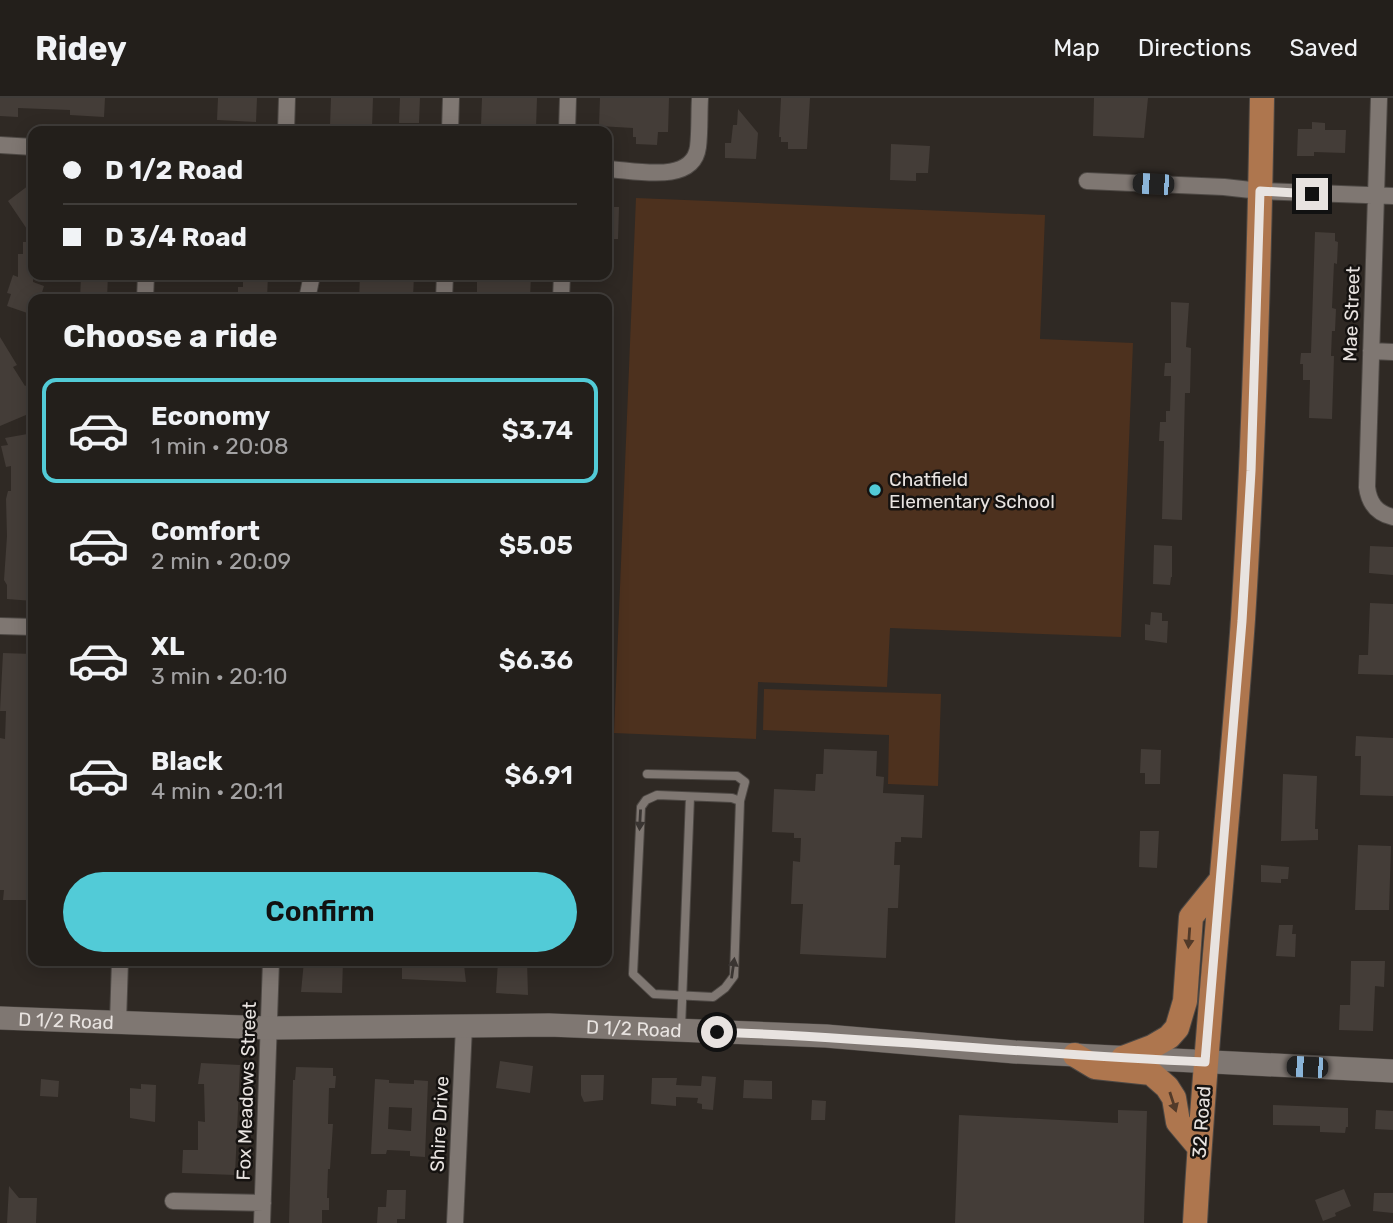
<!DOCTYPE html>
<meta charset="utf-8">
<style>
:root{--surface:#231f1b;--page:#2f2c28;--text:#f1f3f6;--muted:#a3a2a3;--line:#403d3a;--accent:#52cbd7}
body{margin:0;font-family:Rubik,sans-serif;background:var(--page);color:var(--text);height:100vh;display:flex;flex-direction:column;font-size:26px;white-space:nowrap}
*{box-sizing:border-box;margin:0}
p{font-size:23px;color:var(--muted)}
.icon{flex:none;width:38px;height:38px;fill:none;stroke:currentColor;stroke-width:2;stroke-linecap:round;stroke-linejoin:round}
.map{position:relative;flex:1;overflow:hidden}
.side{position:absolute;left:28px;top:196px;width:584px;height:672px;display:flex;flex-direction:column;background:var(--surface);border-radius:14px;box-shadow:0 4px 18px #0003,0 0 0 2px var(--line)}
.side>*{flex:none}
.banner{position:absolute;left:28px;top:28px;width:584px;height:154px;border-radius:14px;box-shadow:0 4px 18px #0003,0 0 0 2px var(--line);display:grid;align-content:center;height:154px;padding:0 35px;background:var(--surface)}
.end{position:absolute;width:32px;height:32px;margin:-16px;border:9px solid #e8e3e0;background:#111;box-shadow:0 0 0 4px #111}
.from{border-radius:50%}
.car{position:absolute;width:21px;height:42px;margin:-21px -10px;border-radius:9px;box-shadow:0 0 5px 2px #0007;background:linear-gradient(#222 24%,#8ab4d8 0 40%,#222 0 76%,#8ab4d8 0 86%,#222 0)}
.banner b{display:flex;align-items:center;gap:24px;height:66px;font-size:26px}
.banner b+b{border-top:2px solid var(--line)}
.banner i{width:18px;height:18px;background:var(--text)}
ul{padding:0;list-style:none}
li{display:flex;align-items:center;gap:21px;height:105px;margin:0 14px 10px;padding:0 21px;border:4px solid transparent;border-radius:14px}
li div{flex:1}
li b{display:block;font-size:26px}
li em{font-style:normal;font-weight:600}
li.on{border-color:var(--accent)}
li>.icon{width:63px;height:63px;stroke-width:1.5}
h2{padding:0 35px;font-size:32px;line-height:84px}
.button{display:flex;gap:14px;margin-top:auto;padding:14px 35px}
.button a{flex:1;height:80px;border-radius:42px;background:var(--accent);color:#111;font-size:28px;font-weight:600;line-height:80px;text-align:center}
header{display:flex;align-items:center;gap:42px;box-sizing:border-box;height:98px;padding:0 35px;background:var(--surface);border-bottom:2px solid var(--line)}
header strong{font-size:33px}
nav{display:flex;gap:38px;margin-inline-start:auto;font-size:24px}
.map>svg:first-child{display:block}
.green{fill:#4d311e}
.building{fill:#443d38;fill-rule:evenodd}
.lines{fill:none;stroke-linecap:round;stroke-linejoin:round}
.service-casing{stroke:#4d4844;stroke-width:10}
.minor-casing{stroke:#4d4844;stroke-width:18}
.secondary-casing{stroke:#4d4844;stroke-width:24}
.primary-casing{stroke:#4d4844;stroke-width:26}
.service{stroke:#7f7772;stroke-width:8}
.minor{stroke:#7f7772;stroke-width:16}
.secondary{stroke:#7f7772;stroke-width:23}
.primary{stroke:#ae764e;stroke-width:24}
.oneway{fill:#3a3532}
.oneway2{fill:#523a29}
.route{stroke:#e8e3e0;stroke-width:9}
.poi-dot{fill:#52cbd7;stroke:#151210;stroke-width:2.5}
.labels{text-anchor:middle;stroke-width:5;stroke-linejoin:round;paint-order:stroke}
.street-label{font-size:19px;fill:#e8e3e0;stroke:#151210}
.poi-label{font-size:19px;fill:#e8e3e0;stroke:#151210;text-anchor:start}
</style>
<header>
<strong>Ridey</strong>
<nav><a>Map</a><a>Directions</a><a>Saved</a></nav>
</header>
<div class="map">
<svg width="1393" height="1125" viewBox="0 0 1393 1125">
<rect width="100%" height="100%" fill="#2f2924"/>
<path class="green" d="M636 100 1045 117 1040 241 1133 245 1121 539 890 530 887 589 758 584 756 641 614 635Z
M764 591 941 596 938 688 888 686 889 637 763 632Z"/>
<path class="building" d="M0 0H105L104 19 70 17V12L18 10V19L0 18Z
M218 0H257L256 24 217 22Z
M331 0H373L372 30 363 29V32H339L340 28H330Z
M400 0H420L419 25H399Z
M482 0H537L536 30 481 27Z
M600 0H669L668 34H658L657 47 636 46V39H633V30L599 28Z
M781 0H810L807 51H788V44H781V39H779Z
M1094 0H1148L1144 40 1093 38Z
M738 11 758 35 756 61 725 60V45H731L733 27H737Z
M1312 24 1325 25V32H1346L1345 55 1314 54V58H1297L1298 31H1312Z
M891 46 930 48 928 75H916V83L890 82Z
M33 84V140L8 103Z
M607 109H619L618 141H607Z
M1315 134 1335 135V143L1338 144 1337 166 1334 165 1332 210 1336 211 1335 233H1332L1331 258H1334L1332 321 1309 320 1310 282H1303V266H1300L1301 255H1311Z
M23 144H33V184L44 188 40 201H33V217L7 208 11 196 7 195 13 177 18 179V156H23Z
M81 177H108L107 201H80Z
M250 177H268L267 201 238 200V189H243V184H249Z
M360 177H414L413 200 376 199V201H359Z
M477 177H531L530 201H477Z
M1171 204 1189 205 1186 249 1191 250 1190 295H1185L1182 422 1162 421 1164 343H1159L1160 324H1166V313H1170L1171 278H1164L1165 265H1171Z
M0 239 17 267 13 269 25 288 27 287 33 303V314L0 328Z
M33 335V503L7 501V487L4 482 7 438 6 401 8 393H11V368L6 369 1 348 8 347 5 340Z
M1154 447 1172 448V479H1171L1170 487 1153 486Z
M1370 448 1393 449V477L1369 475Z
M1370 505 1393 506V577L1358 576 1359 557H1368Z
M1151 514 1162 515V523H1168L1167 545 1145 542V526L1150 527Z
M3 555 33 556V705L28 791H31L30 802H3L4 792H0V640L5 641 6 613H0Z
M1356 638 1393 640V698L1360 697 1361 658H1355Z
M824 651 877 653 876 678 884 679 883 695 924 697 922 740 901 739V744H895L894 767H900L898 810H888L886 860 800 856 803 806H791L793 763 800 764 801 740H794V735L772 734 774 691 815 693 816 676H823Z
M1141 651 1161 652 1160 686H1145V675H1140Z
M1283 676 1317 678 1315 731H1318V742L1281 743Z
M1140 733H1159L1157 770 1139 769Z
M1358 747 1391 748 1389 812H1355Z
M1261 767 1289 769 1288 781H1281V785L1261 784Z
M1279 827H1293L1292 836H1296L1295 859 1276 858Z
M304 863H343L342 895 301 894Z
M424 863H458V867H464L466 884 402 881V865L424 866Z
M498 863H527L528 897 496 895Z
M1351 863H1385L1384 889 1375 888 1373 933 1339 932 1340 907H1350Z
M500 963 533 968 530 995 496 990Z
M201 965 240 967 235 1077 182 1075 183 1052H198V1023L205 1024 204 986H198Z
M296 969 333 970V978H336L335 990H329L328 1026H333L330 1071H328L327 1100H329V1112H322V1125H289L293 982H295Z
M581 977H604L603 1002 584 1004 581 997Z
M702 978 716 979 713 1012 702 1011V1006L697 1005 698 1000 676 999V1008L651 1006 652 980H677L676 987 701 988Z
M41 981 59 983 58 999 40 998Z
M375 981 389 982V985L414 986V982L428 983 425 1059 410 1058V1053L387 1052 386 1056H371ZM389 1009 412 1010 411 1033 388 1031Z
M744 982 772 983V1001L743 1000Z
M141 986 156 987 155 1024 130 1020V990L141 991Z
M812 1002 826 1003 825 1022H811Z
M1273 1007 1348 1010V1029H1346L1345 1035 1320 1034V1028L1273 1027Z
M1118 1012 1147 1013 1144 1125H955L959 1017 1118 1025Z
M1376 1012 1393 1013V1032L1375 1031Z
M9 1088 19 1100H37L36 1125H7Z
M1344 1091 1351 1108 1335 1115 1336 1118 1323 1123 1315 1102Z
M387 1092H406L405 1121H397V1125H377L378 1109H386Z
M1374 1095H1393V1115L1373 1113Z"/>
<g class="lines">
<g class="service-casing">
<path id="service" d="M647 676 737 678 745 684 740 703 734 878 725 890 713 899 654 896 633 876 641 709 646 702 657 697 732 700 740 703
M681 930 690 699"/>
</g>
<g class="minor-casing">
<path id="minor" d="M1379 0 1367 389C1369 405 1376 415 1393 419
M286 33 287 0
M450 33 451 0
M567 33 568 0
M0 47 33 49
M607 71C634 72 693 87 698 49 700 33 699 16 700 0
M1087 83 1224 89 1260 93 1393 98
M145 201 146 177
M307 201 312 177
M444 201 445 177
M561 201 562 177
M1371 253 1393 254
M0 528 33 529
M118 924 120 863
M173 1103 263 1105
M262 1125 271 863
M455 1125 464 928"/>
</g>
<g class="secondary-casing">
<g id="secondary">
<path id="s1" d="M0 920 269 930 549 927 826 938 1015 954 1393 973"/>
</g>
</g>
<g class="primary-casing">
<path id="primary" d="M1075 957 1095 969 1151 975 1167 989 1174 1000 1178 1024 1199 1049
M1123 960 1152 949 1169 939 1177 930 1185 903 1191 819 1221 782
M1195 1125C1206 923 1229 722 1243 521 1254 347 1259 174 1262 0"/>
</g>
<use href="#service" class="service"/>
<use href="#minor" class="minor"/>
<use href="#secondary" class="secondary"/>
<use href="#primary" class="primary"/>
</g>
<defs><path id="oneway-solid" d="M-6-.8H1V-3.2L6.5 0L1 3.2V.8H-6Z" transform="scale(1.75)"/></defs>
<g class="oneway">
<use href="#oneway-solid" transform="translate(640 722) rotate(93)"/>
<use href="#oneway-solid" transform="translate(733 870) rotate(-82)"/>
</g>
<g class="oneway2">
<use href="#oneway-solid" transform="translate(1189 840) rotate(94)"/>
<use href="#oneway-solid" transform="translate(1173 1004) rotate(72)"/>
</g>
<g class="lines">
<path class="route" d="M717 934C880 940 1042 957 1205 964L1242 523 1251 373 1260 93 1312 96"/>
</g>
<circle class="poi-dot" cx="875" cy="392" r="7"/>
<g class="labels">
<g class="street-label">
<text transform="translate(1351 216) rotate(-88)" y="7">Mae Street</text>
<text dy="7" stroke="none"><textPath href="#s1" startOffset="66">D 1/2 Road</textPath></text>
<text dy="7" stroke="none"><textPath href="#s1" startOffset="634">D 1/2 Road</textPath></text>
<text transform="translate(246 993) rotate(-88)" y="7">Fox Meadows Street</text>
<text transform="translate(1201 1024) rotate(-86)" y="7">32 Road</text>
<text transform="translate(439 1026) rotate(-87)" y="7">Shire Drive</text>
</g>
<g class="poi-label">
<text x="889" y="388">Chatfield<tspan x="889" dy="22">Elementary School</tspan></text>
</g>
</g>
</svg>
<i class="end from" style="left:717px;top:934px"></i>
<i class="end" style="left:1312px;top:96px"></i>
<i class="car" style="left:1153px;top:86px;rotate:273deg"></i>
<i class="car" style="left:1307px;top:969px;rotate:273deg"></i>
<div class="banner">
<b><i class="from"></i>D 1/2 Road</b>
<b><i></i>D 3/4 Road</b>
</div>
<section class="side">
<h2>Choose a ride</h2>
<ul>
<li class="on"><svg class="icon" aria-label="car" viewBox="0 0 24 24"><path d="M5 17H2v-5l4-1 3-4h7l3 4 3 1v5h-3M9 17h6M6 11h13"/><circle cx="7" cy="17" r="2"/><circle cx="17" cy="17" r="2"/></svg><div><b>Economy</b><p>1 min · 20:08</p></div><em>$3.74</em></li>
<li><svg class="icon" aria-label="car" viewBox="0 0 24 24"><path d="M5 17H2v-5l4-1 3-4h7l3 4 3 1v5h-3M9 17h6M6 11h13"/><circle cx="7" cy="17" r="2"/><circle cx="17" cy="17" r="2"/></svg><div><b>Comfort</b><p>2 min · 20:09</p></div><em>$5.05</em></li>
<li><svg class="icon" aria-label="car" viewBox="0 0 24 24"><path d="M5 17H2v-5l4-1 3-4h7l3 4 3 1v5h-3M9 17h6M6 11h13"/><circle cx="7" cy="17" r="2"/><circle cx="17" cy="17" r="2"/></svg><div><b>XL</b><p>3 min · 20:10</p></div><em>$6.36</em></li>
<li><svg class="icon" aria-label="car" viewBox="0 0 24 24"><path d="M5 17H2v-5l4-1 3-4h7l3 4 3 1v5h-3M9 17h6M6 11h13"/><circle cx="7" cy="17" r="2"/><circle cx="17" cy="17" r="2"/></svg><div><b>Black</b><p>4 min · 20:11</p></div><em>$6.91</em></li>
</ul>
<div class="button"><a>Confirm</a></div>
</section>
</div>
